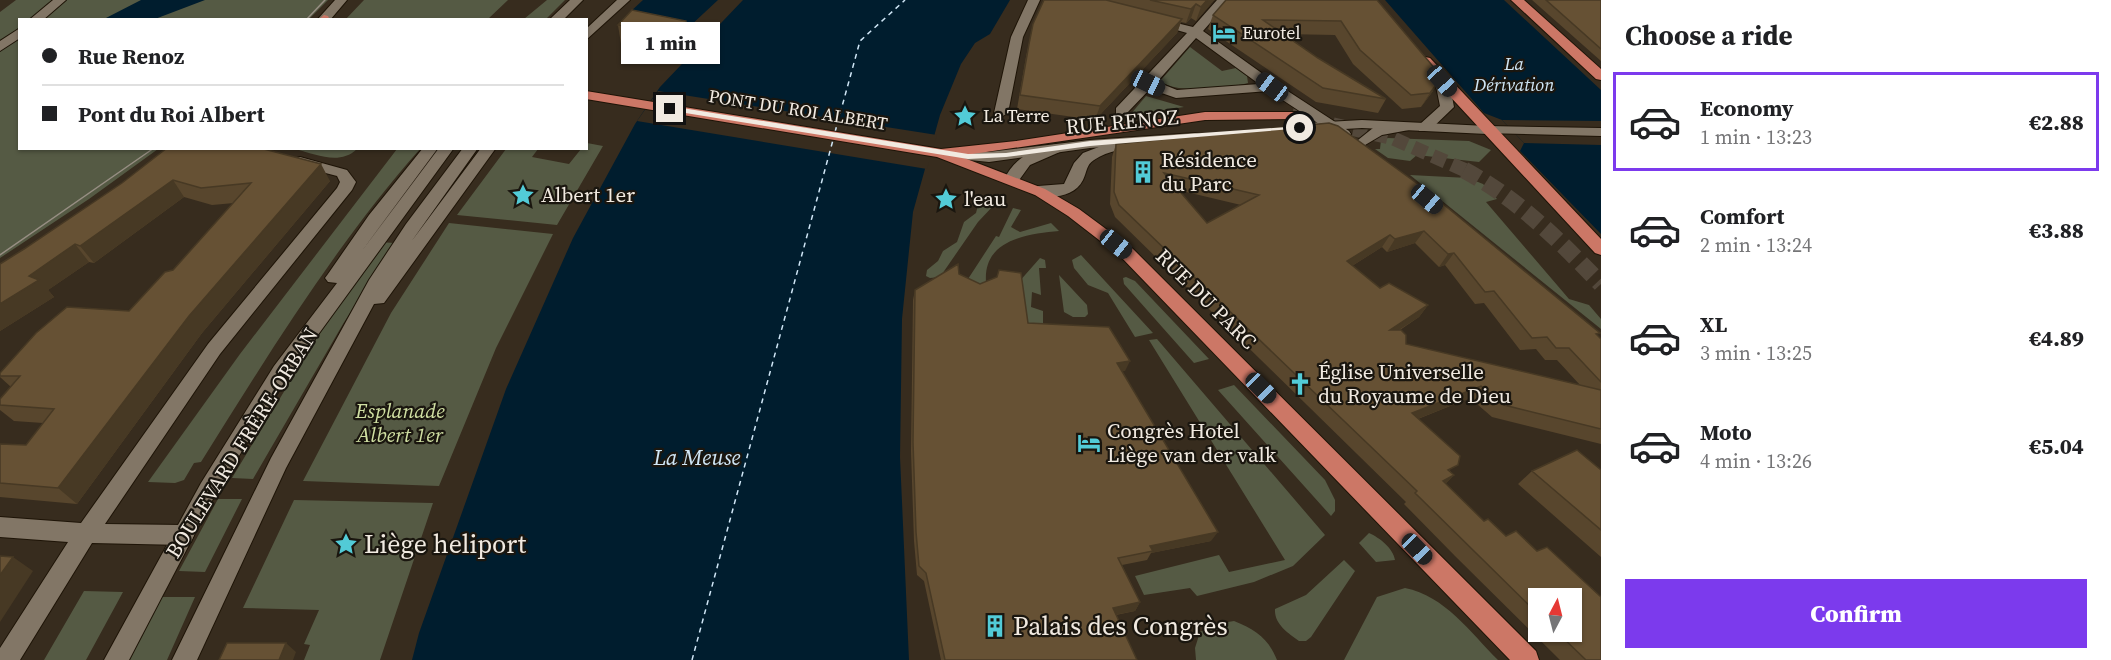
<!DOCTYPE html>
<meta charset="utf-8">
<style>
:root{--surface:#fff;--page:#f6f6f6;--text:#202124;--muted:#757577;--line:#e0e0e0;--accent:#7c3aed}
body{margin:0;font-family:"Source Serif 4",serif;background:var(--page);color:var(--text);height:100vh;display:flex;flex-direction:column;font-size:22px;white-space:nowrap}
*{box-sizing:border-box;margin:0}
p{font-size:20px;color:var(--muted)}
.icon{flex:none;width:33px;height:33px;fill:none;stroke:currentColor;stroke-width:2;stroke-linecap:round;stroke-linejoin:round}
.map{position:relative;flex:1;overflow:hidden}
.panel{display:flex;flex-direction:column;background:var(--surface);width:510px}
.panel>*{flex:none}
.top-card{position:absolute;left:18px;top:18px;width:570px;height:132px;border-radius:0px;box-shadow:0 2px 4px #0004;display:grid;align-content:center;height:132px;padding:0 24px;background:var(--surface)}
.needle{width:39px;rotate:7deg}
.controls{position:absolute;left:1528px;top:588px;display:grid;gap:12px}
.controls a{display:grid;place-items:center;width:54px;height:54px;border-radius:0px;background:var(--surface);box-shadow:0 2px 4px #0004;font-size:30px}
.end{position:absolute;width:27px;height:27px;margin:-14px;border:8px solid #f1eae1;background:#111;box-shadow:0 0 0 3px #111}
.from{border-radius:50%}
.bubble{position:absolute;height:42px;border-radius:0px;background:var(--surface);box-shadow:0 2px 4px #0004;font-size:20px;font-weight:800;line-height:42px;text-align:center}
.car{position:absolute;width:18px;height:36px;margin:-18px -9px;border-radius:8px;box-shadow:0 0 4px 2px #0007;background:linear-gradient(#222 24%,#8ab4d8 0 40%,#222 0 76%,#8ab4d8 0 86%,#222 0)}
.top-card b{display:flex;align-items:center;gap:21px;height:57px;font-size:22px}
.top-card b+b{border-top:2px solid var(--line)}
.top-card i{width:15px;height:15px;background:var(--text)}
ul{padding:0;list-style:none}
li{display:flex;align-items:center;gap:18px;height:99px;margin:0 12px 9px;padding:0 12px;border:3px solid transparent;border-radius:0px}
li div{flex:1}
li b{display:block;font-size:22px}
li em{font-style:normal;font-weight:800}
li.selected{border-color:var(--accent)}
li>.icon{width:54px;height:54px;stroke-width:1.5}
h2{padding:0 24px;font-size:27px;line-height:72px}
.button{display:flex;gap:12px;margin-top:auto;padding:12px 24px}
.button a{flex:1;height:69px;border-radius:0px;background:var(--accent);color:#fff;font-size:24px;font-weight:800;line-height:69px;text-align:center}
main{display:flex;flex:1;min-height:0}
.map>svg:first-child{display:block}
.green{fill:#555a44}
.water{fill:#001d2e}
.pier{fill:#372c1e}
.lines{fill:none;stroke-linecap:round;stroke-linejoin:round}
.ferry{stroke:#cfe6f6;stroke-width:1.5;stroke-dasharray:5 4.5;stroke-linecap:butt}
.primary-tunnel-far1{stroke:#53483b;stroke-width:14;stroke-dasharray:14 7;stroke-linecap:butt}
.primary-tunnel{stroke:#53483b;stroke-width:17;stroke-dasharray:17 8;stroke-linecap:butt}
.street-casing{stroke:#1e1407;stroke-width:2}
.secondary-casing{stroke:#1e1407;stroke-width:2}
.primary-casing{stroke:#1e1407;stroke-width:2}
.street{fill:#827666;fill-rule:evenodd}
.secondary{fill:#827666;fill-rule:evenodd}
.primary{fill:#c76;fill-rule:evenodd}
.tram{stroke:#978e83;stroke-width:1.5}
.wall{fill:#58462d;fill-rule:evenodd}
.shaded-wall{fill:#473924}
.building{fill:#665134;stroke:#473924;stroke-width:1.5;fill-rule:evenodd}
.route{fill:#f1eae1}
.labels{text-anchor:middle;stroke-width:4.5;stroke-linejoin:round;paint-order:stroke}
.far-poi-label{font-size:18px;fill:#f1eae1;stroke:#1a160f;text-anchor:start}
.far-water-label{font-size:18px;font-style:italic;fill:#cfe6f6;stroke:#1a160f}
.far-street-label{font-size:18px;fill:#f1eae1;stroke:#1a160f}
.street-label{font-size:21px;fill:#f1eae1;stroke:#1a160f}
.poi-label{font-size:21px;fill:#f1eae1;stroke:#1a160f;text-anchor:start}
.park-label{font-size:21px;font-style:italic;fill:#d0dfa2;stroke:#1a160f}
.water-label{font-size:22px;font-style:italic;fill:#cfe6f6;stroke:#1a160f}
.near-poi-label{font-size:26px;fill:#f1eae1;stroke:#1a160f;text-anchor:start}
</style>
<main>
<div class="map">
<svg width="1601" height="660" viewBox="0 0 1601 660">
<rect width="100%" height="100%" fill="#372c1e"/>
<path class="green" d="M16 0H328L309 19 20 20V148L158 149 89 199 0 258V12Z
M364 0H508L488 19 345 20Z
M547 0H565L546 19H524Z
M1190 47 1222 71 1236 68 1247 76 1248 83C1231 88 1170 95 1161 80Z
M1146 96 1184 107 1130 115Z
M1388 138 1469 141 1491 150 1479 162 1417 155 1410 161 1388 158 1375 149H1380L1381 140Z
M587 143 603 146 557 225 457 215 506 149H538L532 157 569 164 581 149 586 148Z
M295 149H357C339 166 316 154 295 149Z
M397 149H420C336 244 268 355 201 462L194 463 184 480 175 483 148 482 240 354Z
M1410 175 1468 178 1483 184 1497 199 1486 202 1569 299 1589 305 1601 319V329Z
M984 199 994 205 978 222 940 277 930 278 926 276 927 270 938 261 943 251 957 242 964 222 976 213 979 201Z
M1013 208 1021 210 1011 227 1020 232 1051 223 1059 231C1028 234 983 239 986 282L979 286 968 279 996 236 999 237Z
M449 223 553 234 496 348 439 486 303 481 391 313Z
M380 242 394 243 343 324 253 479 232 478 309 350Z
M1081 255 1153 333 1135 337 1108 293 1088 285 1074 268 1072 260Z
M1040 258 1045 260 1046 268H1039L1041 295 1032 292 1031 307 1043 311V330L1024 329 1018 283Z
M1059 275 1087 305 1088 314 1085 317H1073L1064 312Z
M1126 277 1135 281 1209 359 1194 363 1124 284 1123 278Z
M1157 339 1325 535 1293 566 1254 582 1197 596 1190 588 1144 595 1135 576 1219 555 1229 572 1285 560 1149 340Z
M1234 385 1325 480 1335 500V511L1331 516 1218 390Z
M218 499H242L205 572 179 571Z
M294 500 433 503 380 660H304L310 645 304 644 319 610 243 608Z
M1369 533C1380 538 1393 548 1395 560L1376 562 1359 543Z
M1344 560 1355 571 1311 637 1306 641H1299C1288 633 1274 624 1275 609L1306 595Z
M1405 588C1445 596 1470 632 1498 660H1344L1377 597Z
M84 591 123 592 86 660H44Z
M160 597H195L167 660H128Z
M1234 621C1256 630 1268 638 1277 660H1196L1195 648 1200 632 1216 624Z"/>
<path class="water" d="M141 0H205L155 19H104Z
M643 0H718L689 27 630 17 629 13Z
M743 0H1010L990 34 975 43 961 64 940 115 913 212 902 319 900 457 909 660H412L419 633 506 389 573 238 635 124 660 87Z
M1385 0H1504L1601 90V234L1520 151 1524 143 1502 120 1484 113Z"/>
<path class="pier" d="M658 91 937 135 927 169 637 121Z
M1502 120 1601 121V145L1524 143Z"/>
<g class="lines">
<path class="ferry" d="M835 132 860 41 905 0
M692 660 833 140"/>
<path class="primary-tunnel-far1" d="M1292 115 1392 138 1467 171"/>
<path class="primary-tunnel" d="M1464 170C1518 199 1559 240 1601 284"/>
<g class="street-casing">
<path id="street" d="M53 0H66L43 20H29Z
M1028 0H1040L1023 37 1008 113 1001 117 996 116 994 113 1011 37Z
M1217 0H1230L1203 31 1277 84 1349 131 1351 134 1349 137H1339L1269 91 1176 98 1150 89 1126 114H1116V108L1187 33 1152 23V17L1193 27ZM1196 38 1259 84 1177 90 1157 82Z
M20 28V38L0 51V41Z
M1442 77 1449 81 1454 107 1429 131H1419V125L1440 106 1435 81Z
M1404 123 1411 127 1409 130 1382 135 1360 148 1353 144 1373 128Z
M1487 126 1601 128V136L1482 133 1480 130Z
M1138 138 1145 142 1143 145C1127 149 1108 150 1094 160 1086 165 1087 172 1083 180 1074 198 1050 199 1033 194L1030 191 1038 186 1064 184 1074 163 1083 153 1104 145Z
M1057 144 1064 148 1062 151 1030 165 1017 183H1007L1004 180C1014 157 1034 149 1057 144Z
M300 157 347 170 356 182 352 190 220 354 105 524 183 525 191 528 194 535 191 542 183 545 92 543 20 660H0V648L68 542 0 537V517L81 523 208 344 337 188 340 182 337 176 295 165 293 162 295 159Z"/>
</g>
<g class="secondary-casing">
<path id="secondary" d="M335 0H347L330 20H317Z
M570 0H583L563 20H549Z
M617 0H630L586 40V29Z
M1362 120 1487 126 1494 130 1487 134 1362 128 1309 131 1302 127 1309 123Z
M1195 133 1200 134 1202 137 1200 140 1090 148 989 162 941 157 934 153 941 149 989 152 1090 140Z
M423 148H438L361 252 439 148H454L288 376 215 495 129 660H104L201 483 274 366 337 283 328 282 325 278 328 274 369 215Z
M463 148H478L411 242 481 148H496L384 303 374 304 286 468 197 660H172L271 458 369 280 406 224Z"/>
</g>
<g class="primary-casing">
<path id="primary" d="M1511 0H1524L1601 69V80L1596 79Z
M324 15 328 16 330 20H318Z
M1425 57 1430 58 1601 239V255L1595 253 1420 64 1419 61Z
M586 91 941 149 1016 141 1205 112H1297V118L1292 119 1205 120 959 156 1045 189 1079 209 1133 249 1536 651 1539 660H1510L1121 257 1068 216 1035 195 937 157 586 99Z"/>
</g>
<use href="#street" class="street"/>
<use href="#secondary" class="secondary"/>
<use href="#primary" class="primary"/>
<path class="tram" d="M306 20 325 0
M0 255 154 148"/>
</g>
<path class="wall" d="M1044 0H1214L1196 21 1191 18 1186 23 1181 22 1177 33 1095 120 1017 109 1026 57 1033 24Z
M1377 0 1433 91 1421 107 1402 109 1353 64 1335 35 1284 34 1318 58 1386 99 1378 113 1316 102 1208 29 1213 15Z
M1532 0H1601V61Z
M686 21 688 40 686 52 621 44 618 25Z
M1329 123 1598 336 1601 339V444L1492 417 1470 398 1418 419 1451 472 1454 475 1445 484 1601 660H1560L1455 556 1404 504 1406 502 1115 217 1110 204 1112 157 1116 144ZM1178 190 1241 205 1207 223ZM1415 243 1439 267 1445 265 1475 304 1484 303 1520 350 1536 349 1545 360H1557L1580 385 1406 344 1400 330 1419 317 1428 305 1380 288 1352 266 1382 247 1387 252ZM1539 598 1572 632H1539Z
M167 148 330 181 202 333 77 504 0 497V444L26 445 43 423 14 421 0 410V399L11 387 0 377V373L129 311 173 270 234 203 212 205 184 197 94 263 89 262 48 290 54 297 0 331V264L24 249 122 183Z
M959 274 1028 323 1125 371H1122L1211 541 1151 553 1147 560 1122 565 1140 602 1135 611 1116 615 1137 660H941L924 581 917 575 914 541 911 451 913 300 915 290Z
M1601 470V557L1518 484 1532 471Z"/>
<path class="shaded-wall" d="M1207 0H1214L1196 21 1201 7Z
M1196 4 1191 18 1186 23 1191 9Z
M1182 19 1177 33 1095 120 1100 106Z
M686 21 688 40 686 52 684 34Z
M1442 77 1433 91 1421 107 1430 93Z
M321 164 330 181 202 333 77 504 58 488 189 316Z
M173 180 184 197 94 263 80 246Z
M1424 231 1415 243 1387 252 1395 239Z
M1390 235 1382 247 1339 274 1347 261Z
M75 244 89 262 48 290 54 297 0 331V304L29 276Z
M1454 253 1445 265 1439 267 1448 254Z
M1428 305 1419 317 1380 342 1390 330Z
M1130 361 1125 371 1113 373 1117 363Z
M1481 386 1470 398 1402 425 1412 413Z
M1454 475 1443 486V481Z
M1218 532 1211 541 1151 553 1153 551 1150 546Z
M13 557 33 571 0 622V575Z
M1140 602 1135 611 1108 616 1113 608Z
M286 643 296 652 293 660H279Z"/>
<path class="building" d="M1044 0H1106L1182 19 1100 106 1020 95 1029 44 1033 24Z
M1150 0H1207L1201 7 1196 4 1191 9Z
M1226 0H1377L1442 77 1430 93 1411 95 1360 50 1341 21 1263 20 1318 58 1386 99 1323 88 1213 15Z
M1546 0H1601V49Z
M632 10 686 21 684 34 618 25Z
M1329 123 1338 126 1426 190 1600 333 1596 334 1601 339V382L1569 348H1556L1547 337 1532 338 1494 291 1485 292 1454 253 1448 254 1424 231 1395 239 1390 235 1347 261 1380 288 1389 283 1428 305 1390 330H1401L1406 335V344L1601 390V429L1504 405 1481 386 1412 413 1460 456 1458 465 1448 470 1454 475 1443 481 1484 521 1488 519 1506 536 1516 531 1537 551 1547 547 1601 597V660H1586L1557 632H1572V598H1539V615L1415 493 1417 491 1119 205 1114 192 1116 144ZM1164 173 1259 195 1207 223Z
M167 148H260L321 164 189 316 58 488 0 483V444L26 445 54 409 0 405V399L20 376H0V373L36 333 67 307 129 311 165 272 173 270 251 183 201 188 173 180 80 246 75 244 29 276 39 280 0 304V264L24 249 122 183Z
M958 264 959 274 980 284 997 277 999 270 1021 273 1028 323 1109 327 1130 361 1117 363 1218 532 1150 546 1153 551 1118 558 1140 602 1113 608 1137 660H945L926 573 919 566 916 532 913 442 915 290Z
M1577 450 1601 470V530L1532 471Z
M0 556 13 557 0 575Z
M227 643H286L279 660H219Z"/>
<path class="route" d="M670 106 968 154 1006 153 1090 141 1300 126 1304 128 1090 146 1006 157 968 159 667 110Z"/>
<defs>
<g id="hotel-bare" transform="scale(1.8)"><path d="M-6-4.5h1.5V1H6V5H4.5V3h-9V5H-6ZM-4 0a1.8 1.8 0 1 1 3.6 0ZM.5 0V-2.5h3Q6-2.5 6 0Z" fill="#52cbd7" stroke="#1a160f" stroke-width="2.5" paint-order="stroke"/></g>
<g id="sight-bare" transform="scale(1.8)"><path d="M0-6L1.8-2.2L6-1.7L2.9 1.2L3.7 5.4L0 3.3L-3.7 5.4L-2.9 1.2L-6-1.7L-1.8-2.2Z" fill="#52cbd7" stroke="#1a160f" stroke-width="2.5" paint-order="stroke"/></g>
<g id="building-bare" transform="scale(1.8)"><path d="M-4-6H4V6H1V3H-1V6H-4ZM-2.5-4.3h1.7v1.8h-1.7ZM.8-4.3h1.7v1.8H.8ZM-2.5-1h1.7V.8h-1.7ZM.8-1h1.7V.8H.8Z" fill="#52cbd7" stroke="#1a160f" stroke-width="2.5" paint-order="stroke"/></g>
<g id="church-bare" transform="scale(1.8)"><path d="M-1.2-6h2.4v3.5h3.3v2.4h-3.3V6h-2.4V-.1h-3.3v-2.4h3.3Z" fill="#52cbd7" stroke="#1a160f" stroke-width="2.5" paint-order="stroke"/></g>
</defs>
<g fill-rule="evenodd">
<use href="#hotel-bare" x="1224" y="33"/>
<use href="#sight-bare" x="965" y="116"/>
<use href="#building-bare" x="1143" y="172"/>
<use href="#sight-bare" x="523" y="195"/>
<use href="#sight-bare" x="946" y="199"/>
<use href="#church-bare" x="1300" y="384"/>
<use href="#hotel-bare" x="1089" y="443"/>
<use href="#sight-bare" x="346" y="544"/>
<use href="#building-bare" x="995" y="626"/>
</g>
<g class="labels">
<g class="far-poi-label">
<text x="1242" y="39">Eurotel</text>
<text x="983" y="122">La Terre</text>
</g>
<g class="far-water-label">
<text x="1514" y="70">La<tspan x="1514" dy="21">Dérivation</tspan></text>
</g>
<g class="far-street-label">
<text transform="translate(798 110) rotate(9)" y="6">PONT DU ROI ALBERT</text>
</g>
<g class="street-label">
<text transform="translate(1122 122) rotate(-5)" y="7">RUE RENOZ</text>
<text transform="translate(1206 299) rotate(45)" y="7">RUE DU PARC</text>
<text transform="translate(242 443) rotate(-58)" y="7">BOULEVARD FRÈRE-ORBAN</text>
</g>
<g class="poi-label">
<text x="1161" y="167">Résidence<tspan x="1161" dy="24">du Parc</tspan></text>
<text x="541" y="202">Albert 1er</text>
<text x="964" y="206">l'eau</text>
<text x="1318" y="379">Église Universelle<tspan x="1318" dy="24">du Royaume de Dieu</tspan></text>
<text x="1107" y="438">Congrès Hotel<tspan x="1107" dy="24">Liège van der valk</tspan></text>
</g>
<g class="park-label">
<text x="400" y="418">Esplanade<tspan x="400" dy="24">Albert 1er</tspan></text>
</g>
<g class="water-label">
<text x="697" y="465">La Meuse</text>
</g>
<g class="near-poi-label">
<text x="364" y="553">Liège heliport</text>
<text x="1013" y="635">Palais des Congrès</text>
</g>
</g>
</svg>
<div class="controls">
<a><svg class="needle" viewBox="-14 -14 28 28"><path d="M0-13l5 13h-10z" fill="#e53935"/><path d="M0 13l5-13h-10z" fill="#757577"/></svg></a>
</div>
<i class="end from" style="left:1300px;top:128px"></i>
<i class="end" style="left:670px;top:109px"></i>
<div class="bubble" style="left:621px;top:22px;width:99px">1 min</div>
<i class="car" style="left:1442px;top:81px;rotate:138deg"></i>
<i class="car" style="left:1148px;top:83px;rotate:115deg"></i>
<i class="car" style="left:1272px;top:87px;rotate:307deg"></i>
<i class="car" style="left:1427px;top:199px;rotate:130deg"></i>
<i class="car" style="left:1116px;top:244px;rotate:129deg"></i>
<i class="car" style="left:1261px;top:388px;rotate:135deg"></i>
<i class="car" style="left:1417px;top:549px;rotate:136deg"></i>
<div class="top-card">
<b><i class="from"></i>Rue Renoz</b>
<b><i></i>Pont du Roi Albert</b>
</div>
</div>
<section class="panel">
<h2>Choose a ride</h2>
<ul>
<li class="selected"><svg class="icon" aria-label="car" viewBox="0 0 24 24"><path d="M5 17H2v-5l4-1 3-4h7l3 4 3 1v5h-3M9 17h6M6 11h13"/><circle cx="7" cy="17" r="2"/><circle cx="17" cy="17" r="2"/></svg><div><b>Economy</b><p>1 min · 13:23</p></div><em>€2.88</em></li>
<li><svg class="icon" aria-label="car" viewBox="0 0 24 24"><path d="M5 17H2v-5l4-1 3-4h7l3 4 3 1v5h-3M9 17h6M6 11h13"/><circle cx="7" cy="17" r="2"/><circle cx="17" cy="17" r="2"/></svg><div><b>Comfort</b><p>2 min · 13:24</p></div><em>€3.88</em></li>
<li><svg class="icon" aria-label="car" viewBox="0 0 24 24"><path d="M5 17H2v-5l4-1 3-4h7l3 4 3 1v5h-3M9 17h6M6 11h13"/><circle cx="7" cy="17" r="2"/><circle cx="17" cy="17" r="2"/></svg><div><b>XL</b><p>3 min · 13:25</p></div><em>€4.89</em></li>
<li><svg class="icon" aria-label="car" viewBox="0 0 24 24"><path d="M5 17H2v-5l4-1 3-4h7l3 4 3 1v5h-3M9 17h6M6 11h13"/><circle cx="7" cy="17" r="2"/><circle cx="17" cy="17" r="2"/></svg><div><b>Moto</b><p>4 min · 13:26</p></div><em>€5.04</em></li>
</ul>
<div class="button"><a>Confirm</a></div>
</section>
</main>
